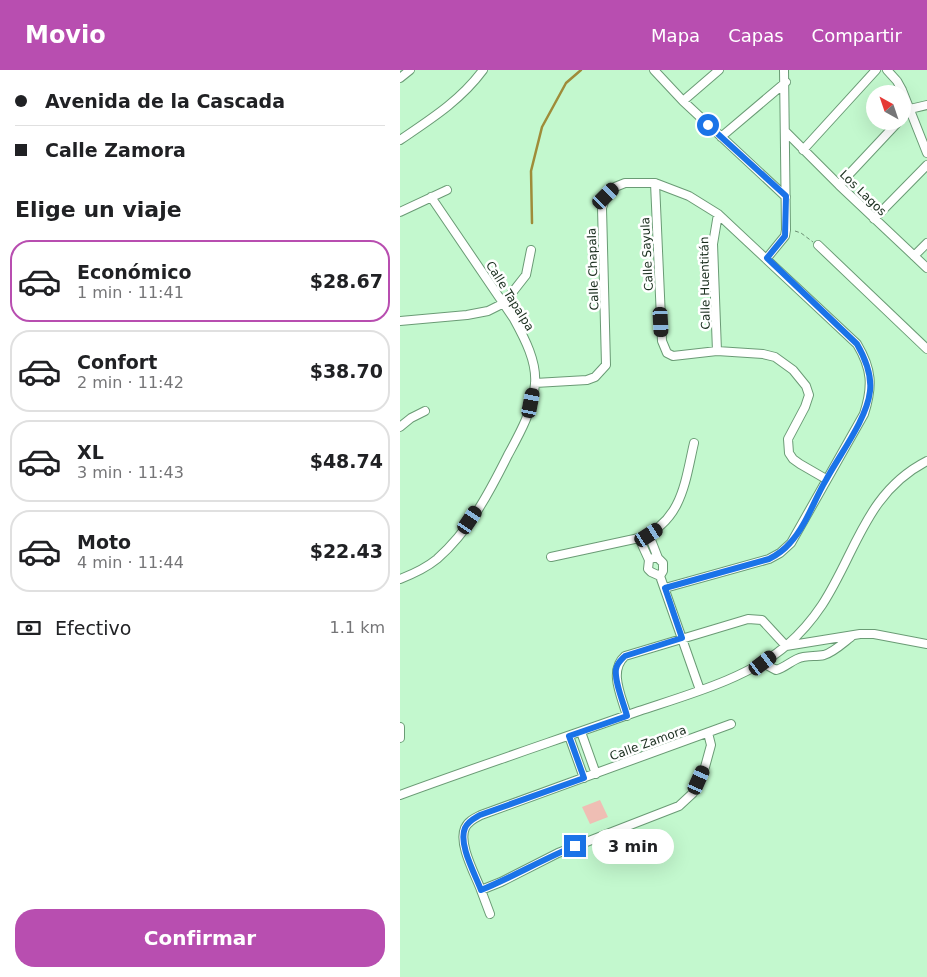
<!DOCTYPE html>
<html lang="es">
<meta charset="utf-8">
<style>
:root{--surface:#fff;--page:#f2f2f2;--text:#202124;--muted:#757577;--line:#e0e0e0;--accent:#b84eb0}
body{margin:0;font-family:"DejaVu Sans",sans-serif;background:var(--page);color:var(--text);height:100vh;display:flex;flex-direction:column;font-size:19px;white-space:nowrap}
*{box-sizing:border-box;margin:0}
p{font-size:16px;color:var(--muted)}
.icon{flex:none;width:28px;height:28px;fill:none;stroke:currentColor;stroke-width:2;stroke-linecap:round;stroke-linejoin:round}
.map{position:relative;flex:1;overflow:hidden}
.details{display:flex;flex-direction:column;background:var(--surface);width:400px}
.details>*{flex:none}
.banner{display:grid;align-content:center;height:110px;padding:0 15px;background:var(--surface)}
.needle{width:32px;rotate:320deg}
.buttons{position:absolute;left:466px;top:15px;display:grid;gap:10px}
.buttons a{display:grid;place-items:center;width:45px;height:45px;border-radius:50%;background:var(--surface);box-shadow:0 5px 20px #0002;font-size:25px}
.end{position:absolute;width:22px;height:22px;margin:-11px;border:6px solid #1a73e8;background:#fff;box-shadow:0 0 0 2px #fff}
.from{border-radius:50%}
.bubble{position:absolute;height:35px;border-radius:18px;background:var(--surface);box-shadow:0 5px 20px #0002;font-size:16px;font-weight:700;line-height:35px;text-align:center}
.car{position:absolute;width:15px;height:30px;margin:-15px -8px;border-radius:6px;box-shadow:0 0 4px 1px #0007;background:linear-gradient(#222 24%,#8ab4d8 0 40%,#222 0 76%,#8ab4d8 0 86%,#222 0)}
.banner b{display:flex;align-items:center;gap:18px;height:48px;font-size:19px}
.banner b+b{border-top:1px solid var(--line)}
.banner i{width:12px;height:12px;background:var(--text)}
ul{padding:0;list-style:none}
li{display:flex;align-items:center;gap:15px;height:82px;margin:0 10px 8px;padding:0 5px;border:2px solid var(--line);border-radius:20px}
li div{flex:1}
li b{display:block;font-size:19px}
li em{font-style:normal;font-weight:700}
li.active{border-color:var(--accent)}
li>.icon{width:45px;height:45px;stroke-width:1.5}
h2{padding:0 15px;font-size:22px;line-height:60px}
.pay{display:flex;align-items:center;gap:12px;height:55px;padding:0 15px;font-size:19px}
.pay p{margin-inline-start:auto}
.action{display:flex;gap:10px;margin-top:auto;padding:10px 15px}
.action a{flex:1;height:58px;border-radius:20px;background:var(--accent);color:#fff;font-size:20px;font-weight:700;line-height:58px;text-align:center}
header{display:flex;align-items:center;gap:30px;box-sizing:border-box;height:70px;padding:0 25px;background:var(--accent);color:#fff}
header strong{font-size:24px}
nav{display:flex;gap:28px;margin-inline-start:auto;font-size:18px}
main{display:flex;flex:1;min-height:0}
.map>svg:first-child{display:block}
.green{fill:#efbeb4}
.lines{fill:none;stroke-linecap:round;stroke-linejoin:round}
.stream{stroke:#9f8c39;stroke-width:2.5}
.minor-casing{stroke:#6a9b75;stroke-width:10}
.path{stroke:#6b8e72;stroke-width:1;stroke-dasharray:4 2.5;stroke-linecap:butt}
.minor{stroke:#fff;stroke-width:8}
.route{stroke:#1a73e8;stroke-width:6}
.labels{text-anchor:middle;stroke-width:5;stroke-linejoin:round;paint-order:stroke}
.street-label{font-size:12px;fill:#1a2e1e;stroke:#fff}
</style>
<header>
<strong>Movio</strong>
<nav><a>Mapa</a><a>Capas</a><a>Compartir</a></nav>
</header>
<main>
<section class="details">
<div class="banner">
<b><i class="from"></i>Avenida de la Cascada</b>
<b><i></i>Calle Zamora</b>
</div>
<h2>Elige un viaje</h2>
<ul>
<li class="active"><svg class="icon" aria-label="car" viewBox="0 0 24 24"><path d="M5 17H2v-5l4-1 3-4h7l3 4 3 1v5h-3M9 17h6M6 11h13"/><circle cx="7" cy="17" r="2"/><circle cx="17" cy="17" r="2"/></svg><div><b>Económico</b><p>1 min · 11:41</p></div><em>$28.67</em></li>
<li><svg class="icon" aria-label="car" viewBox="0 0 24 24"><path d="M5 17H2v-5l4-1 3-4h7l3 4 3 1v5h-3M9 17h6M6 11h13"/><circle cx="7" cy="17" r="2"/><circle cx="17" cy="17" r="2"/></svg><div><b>Confort</b><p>2 min · 11:42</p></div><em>$38.70</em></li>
<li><svg class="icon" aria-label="car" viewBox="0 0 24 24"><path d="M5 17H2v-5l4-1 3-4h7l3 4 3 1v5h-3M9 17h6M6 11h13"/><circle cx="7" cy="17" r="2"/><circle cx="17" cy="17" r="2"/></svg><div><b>XL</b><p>3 min · 11:43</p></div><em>$48.74</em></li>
<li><svg class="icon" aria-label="car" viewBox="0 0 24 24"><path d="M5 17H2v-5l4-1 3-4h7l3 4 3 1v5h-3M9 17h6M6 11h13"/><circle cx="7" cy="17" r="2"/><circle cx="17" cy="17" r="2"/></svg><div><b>Moto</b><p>4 min · 11:44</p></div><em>$22.43</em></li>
</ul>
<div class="pay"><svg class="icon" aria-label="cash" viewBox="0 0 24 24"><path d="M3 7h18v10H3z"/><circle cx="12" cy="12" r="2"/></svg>Efectivo<p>1.1 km</p></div>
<div class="action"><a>Confirmar</a></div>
</section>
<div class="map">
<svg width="527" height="907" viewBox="0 0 527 907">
<rect width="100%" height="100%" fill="#c3f8ce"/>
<path class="green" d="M200 730 208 747 190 754 182 737Z"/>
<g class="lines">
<path class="stream" d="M132 153 131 101 142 57 166 13 181 0"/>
<g class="minor-casing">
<path id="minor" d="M254 0 283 31 386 127
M487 0 497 11 502 20 527 83
M0 8 10 0
M283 31 319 0
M502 47 510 39 527 35
M386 62 439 115 527 198
M321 67 386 12
M0 70C31 49 61 30 83 0
M403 80 476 0
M255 113 262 271 267 283 273 286 317 281 363 284 375 287 393 300 406 316 409 325 405 337 388 369 389 383 393 389 400 394 426 409
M439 115 499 51
M0 142 47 120
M474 149 527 95
M418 175 527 279
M514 186 527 173
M367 188 385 166 386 160 384 0
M0 251 67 245 88 241 104 233 126 205 131 180
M317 281 313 174 318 144
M135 313 187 310 195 307 206 295 202 138 206 126 215 117 225 113H255L289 126 318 144 457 274C472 299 473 316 464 344L391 473 380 483 369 489 265 518
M0 357 11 348 25 341
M249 465 258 488
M239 468 249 490
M151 487 239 468C282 452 285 412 294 373
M253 488H258L263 493V501L260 506 251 502 248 499 249 490Z
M260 506 300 620
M0 509C13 504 26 498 37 489 69 461 89 423 108 385 120 363 133 340 135 314 137 292 125 269 114 249L31 127
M363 593 376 600C384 598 390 592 397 589 406 585 415 587 424 585 434 582 443 573 451 567
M227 646C222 627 208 601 225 586L348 549 362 550 386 576 460 564H474L527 574
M0 657V668
M181 662 196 704
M308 663 311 675 305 697 293 723 279 736 158 783 101 812 81 820C75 804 58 774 65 758 68 751 75 748 81 745L331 654
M169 666 184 708
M0 725C79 696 160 669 239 641 287 625 349 608 387 575 401 563 412 550 422 535 456 483 466 422 527 391
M81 820 90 844"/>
</g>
<path class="path" d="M395 161 401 163 413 172"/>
<use href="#minor" class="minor"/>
</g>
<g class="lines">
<path class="route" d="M175 776C143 789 113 807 81 820 75 804 58 774 65 758 68 751 75 748 80 745L184 708 169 666 227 646C224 634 214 611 216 599 217 593 221 590 225 586L282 568 265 518 369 489C377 485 384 480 390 473 406 456 414 430 426 410 440 384 467 349 470 321 472 304 465 288 457 274L367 188 385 166 386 126 308 55"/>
</g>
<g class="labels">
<g class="street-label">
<text transform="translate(463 123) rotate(44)" y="4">Los Lagos</text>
<text transform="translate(247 184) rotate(-93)" y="4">Calle Sayula</text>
<text transform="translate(193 199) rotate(-92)" y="4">Calle Chapala</text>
<text transform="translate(305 213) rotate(-91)" y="4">Calle Huentitán</text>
<text transform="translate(110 226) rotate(58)" y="4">Calle Tapalpa</text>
<text transform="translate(248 673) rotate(-20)" y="4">Calle Zamora</text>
</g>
</g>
</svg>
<div class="buttons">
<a><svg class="needle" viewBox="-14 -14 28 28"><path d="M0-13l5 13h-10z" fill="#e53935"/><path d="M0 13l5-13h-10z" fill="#757577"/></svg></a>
</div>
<i class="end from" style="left:308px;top:55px"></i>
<i class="end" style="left:175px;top:776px"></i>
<div class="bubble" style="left:192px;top:759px;width:82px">3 min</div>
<i class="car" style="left:206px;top:126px;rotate:45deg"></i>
<i class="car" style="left:261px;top:252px;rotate:177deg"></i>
<i class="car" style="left:131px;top:333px;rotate:11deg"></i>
<i class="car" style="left:70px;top:450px;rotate:34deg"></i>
<i class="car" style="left:249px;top:465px;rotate:57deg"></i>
<i class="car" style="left:363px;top:593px;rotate:53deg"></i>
<i class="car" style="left:299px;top:710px;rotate:24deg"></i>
</div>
</main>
